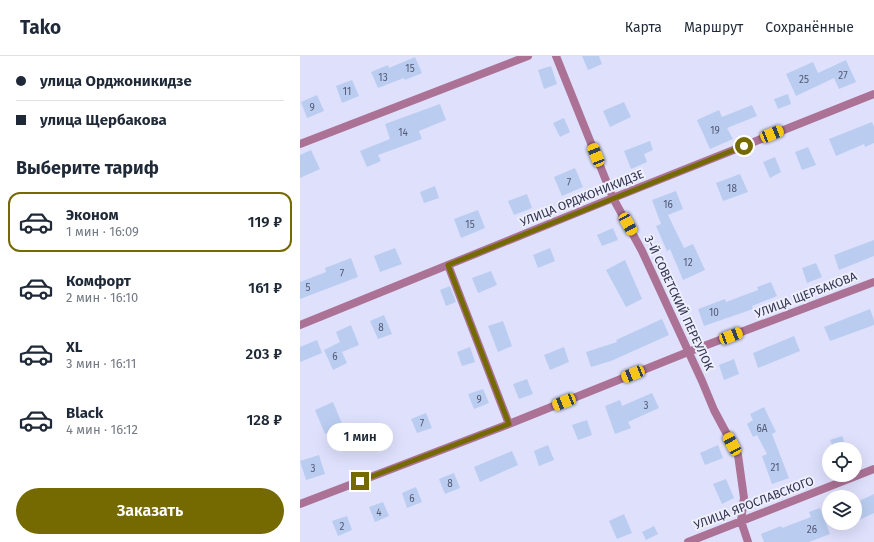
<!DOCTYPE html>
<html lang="ru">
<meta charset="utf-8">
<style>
:root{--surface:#fff;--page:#f2f2f3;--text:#1f2937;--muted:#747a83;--line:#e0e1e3;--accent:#746a01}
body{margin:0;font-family:"Fira Sans",sans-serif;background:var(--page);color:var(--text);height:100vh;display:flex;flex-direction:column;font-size:15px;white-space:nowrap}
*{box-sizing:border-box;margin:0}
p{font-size:13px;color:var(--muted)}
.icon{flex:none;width:22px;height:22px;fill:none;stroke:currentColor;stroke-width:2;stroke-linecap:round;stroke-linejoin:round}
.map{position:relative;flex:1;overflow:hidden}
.drawer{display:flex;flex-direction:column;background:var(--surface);width:300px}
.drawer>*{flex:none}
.guide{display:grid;align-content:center;height:88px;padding:0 16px;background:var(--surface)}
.buttons{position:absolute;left:522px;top:386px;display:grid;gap:8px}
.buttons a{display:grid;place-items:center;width:40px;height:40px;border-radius:50%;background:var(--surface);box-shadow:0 4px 16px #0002;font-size:20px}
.end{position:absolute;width:18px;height:18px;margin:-9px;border:5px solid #746a01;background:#fff;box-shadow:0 0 0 2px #fff}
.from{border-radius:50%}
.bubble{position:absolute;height:28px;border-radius:14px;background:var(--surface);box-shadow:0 4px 16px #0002;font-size:13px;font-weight:600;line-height:28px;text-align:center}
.car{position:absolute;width:12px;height:24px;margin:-12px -6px;border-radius:5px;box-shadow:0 0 3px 1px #0007;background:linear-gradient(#f5c518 24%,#345 0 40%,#f5c518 0 76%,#345 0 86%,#f5c518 0)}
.guide b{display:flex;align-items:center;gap:14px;height:38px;font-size:15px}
.guide b+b{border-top:1px solid var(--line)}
.guide i{width:10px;height:10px;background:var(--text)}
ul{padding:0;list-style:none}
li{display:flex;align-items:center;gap:12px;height:60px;margin:0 8px 6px;padding:0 8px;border:2px solid transparent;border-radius:12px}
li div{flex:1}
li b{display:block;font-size:15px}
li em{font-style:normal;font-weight:600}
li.active{border-color:var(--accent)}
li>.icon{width:36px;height:36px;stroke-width:1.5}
h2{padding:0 16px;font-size:18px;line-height:48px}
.action{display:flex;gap:8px;margin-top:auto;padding:8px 16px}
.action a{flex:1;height:46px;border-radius:24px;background:var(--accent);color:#fff;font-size:16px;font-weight:600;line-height:46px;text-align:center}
header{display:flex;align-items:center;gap:24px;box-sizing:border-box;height:56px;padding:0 20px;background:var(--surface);border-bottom:1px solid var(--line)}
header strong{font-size:19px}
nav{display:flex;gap:22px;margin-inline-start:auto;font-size:14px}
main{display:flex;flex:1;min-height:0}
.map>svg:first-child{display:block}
.building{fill:#bacdf0}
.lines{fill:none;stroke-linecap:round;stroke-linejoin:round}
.minor{stroke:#ac7296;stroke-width:8}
.route{stroke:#746a01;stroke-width:5}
.labels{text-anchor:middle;stroke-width:4;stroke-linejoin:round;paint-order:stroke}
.number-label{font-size:10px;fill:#545976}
.street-label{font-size:12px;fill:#32324e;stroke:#edeffd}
</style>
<header>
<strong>Tako</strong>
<nav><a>Карта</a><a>Маршрут</a><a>Сохранённые</a></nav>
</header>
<main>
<section class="drawer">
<div class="guide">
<b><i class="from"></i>улица Орджоникидзе</b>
<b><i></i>улица Щербакова</b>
</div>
<h2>Выберите тариф</h2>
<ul>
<li class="active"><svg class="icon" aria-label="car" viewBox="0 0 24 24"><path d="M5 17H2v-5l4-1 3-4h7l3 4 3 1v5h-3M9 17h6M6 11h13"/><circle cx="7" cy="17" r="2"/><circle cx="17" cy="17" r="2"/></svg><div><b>Эконом</b><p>1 мин · 16:09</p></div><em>119 ₽</em></li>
<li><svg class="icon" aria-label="car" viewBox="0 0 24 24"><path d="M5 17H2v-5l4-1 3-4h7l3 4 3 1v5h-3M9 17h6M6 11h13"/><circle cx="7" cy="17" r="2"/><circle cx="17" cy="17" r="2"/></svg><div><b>Комфорт</b><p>2 мин · 16:10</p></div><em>161 ₽</em></li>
<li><svg class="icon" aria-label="car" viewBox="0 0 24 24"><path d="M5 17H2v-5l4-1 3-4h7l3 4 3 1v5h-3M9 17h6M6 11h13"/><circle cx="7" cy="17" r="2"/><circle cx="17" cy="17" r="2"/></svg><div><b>XL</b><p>3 мин · 16:11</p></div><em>203 ₽</em></li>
<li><svg class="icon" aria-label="car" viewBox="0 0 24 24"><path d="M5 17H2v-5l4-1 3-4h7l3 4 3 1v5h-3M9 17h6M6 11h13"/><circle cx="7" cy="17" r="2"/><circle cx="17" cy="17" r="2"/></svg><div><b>Black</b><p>4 мин · 16:12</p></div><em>128 ₽</em></li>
</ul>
<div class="action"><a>Заказать</a></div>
</section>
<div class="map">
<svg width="574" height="486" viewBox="0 0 574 486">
<rect width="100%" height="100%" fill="#dee0fc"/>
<path class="building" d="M282 0H299L302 8 288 14Z
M115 1 122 17 105 24 104 22 78 32 71 16 88 9 89 12Z
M546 4 556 26 539 33 534 22 496 40 486 18 513 6 518 17Z
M251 10 257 28 244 33 238 14Z
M52 24 59 40 42 47 36 30Z
M488 38 491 48 478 53 474 43Z
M17 39 24 55 7 62 1 46Z
M324 46 331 61 310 71 303 55Z
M140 48 146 64 119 75 122 83 78 99 81 105 67 111 60 95 90 83 85 68Z
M452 49 457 60 427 72 433 83 410 93 397 64 419 54 422 61Z
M264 62 270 76 260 81 253 67Z
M572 66 574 71V87L565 91 564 88 536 100 529 83Z
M350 85 353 94 344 98 347 106 331 113 324 95Z
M508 91 516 109 502 114 495 96Z
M11 94 20 113 0 122V99Z
M475 101 481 116 470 122 463 106Z
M275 112 283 131 262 140 254 121Z
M440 118 448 136 423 145 416 127Z
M135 130 139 142 124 147 120 136Z
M376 135 383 153 368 159 384 192 393 188 405 214 383 224 370 193 367 195 356 170 361 168 352 144Z
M227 138 232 152 214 159 208 145Z
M178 154 185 172 161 182 154 163Z
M313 172 318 184 302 190 297 179Z
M574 184V200L539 214 534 199Z
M95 192 102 208 80 216 74 200Z
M250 192 255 205 238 212 233 199Z
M51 202 58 221 0 243V226L26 216 25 212Z
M325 204 342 243 326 251 306 214Z
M516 207 522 221 507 227 502 212Z
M191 215 197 229 178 237 172 222Z
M471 226 477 240 452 250 453 253 404 270 398 253 425 243 426 246 458 234 457 231Z
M150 230 156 246 146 250 140 234Z
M570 253 574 264V269L530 285 524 271Z
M84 259 92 278 78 283 70 265Z
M362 263 369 279 311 305 291 311 286 296 317 286 316 284Z
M203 265 212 290 198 296 188 270Z
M51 269 59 289 42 296 47 307 33 314 24 294 40 286 36 276Z
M494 280 500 295 458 312 453 297Z
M17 284 22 297 0 306V291Z
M170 291 175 306 162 310 157 296Z
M264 291 269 306 250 314 244 299Z
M434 303 439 318 424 324 419 309Z
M227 323 233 338 219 343 213 328Z
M183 333 189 347 174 353 168 338Z
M352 337 359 352 328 366 331 372 315 378 305 350 320 344 322 350Z
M33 346 43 370 25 378 15 354Z
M464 351 476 376 472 378 489 422 472 428 462 400 467 398 457 379 453 381 447 368 453 364 450 358Z
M126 357 132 372 117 377 111 363Z
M287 364 292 379 278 384 272 369Z
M82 373 88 388 73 394 68 379Z
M542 380 547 393H534L530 384Z
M248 389 254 404 239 410 234 395Z
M418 389 423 402 405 409 400 397Z
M212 395 218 409 180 426 174 411Z
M19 399 25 418 6 424 0 405Z
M154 417 160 432 145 438 139 423Z
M426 423 434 442 422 448 413 428Z
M116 431 122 446 107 452 102 437Z
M574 438V457L555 466V447Z
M83 446 89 460 75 466 69 451Z
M520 452 530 478 509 486H464L461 478 481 470 482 472 511 461 509 456Z
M324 458 332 477 317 483 309 465Z
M47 460 52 474 38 480 32 465Z
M354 470 358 478 346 484 342 476Z"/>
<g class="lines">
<path class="minor" d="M256 0 313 142 342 195 402 325 414 354 438 399 444 442 441 465 448 486
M0 88 228 0
M148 209 209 368
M0 269 313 142 574 38
M0 448 209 368 388 296 574 226
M388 486 574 413"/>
</g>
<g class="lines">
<path class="route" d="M60 425 209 368 148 209 444 90"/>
</g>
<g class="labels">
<g class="number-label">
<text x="110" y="16">15</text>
<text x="543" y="23">27</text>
<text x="83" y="25">13</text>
<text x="504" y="27">25</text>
<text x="47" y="39">11</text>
<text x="12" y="55">9</text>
<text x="415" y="78">19</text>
<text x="103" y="80">14</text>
<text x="269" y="130">7</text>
<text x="432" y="136">18</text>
<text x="368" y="152">16</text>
<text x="170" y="172">15</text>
<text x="388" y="210">12</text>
<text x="42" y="221">7</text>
<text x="8" y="235">5</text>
<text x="414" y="260">10</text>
<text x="81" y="275">8</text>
<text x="35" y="304">6</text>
<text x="179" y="347">9</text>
<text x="346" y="353">3</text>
<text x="122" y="371">7</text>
<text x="462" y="376">6А</text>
<text x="475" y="415">21</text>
<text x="13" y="416">3</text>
<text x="150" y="431">8</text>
<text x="112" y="446">6</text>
<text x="79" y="460">4</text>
<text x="42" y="474">2</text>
<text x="512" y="477">26</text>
</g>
<g class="street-label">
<text transform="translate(282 142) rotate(-22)" y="4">УЛИЦА ОРДЖОНИКИДЗЕ</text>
<text transform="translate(506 239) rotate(-21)" y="4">УЛИЦА ЩЕРБАКОВА</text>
<text transform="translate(379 247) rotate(65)" y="4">3-Й СОВЕТСКИЙ ПЕРЕУЛОК</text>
<text transform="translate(454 447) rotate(-21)" y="4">УЛИЦА ЯРОСЛАВСКОГО</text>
</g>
</g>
</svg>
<div class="buttons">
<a><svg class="icon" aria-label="locate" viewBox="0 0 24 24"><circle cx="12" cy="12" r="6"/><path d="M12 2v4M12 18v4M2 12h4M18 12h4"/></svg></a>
<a><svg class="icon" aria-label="layers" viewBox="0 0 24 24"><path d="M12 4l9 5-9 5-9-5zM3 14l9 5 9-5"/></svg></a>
</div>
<i class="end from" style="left:444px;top:90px"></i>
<i class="end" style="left:60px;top:425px"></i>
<div class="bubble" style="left:27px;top:367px;width:66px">1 мин</div>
<i class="car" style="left:472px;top:78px;rotate:68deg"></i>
<i class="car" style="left:296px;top:99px;rotate:338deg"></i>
<i class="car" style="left:328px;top:168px;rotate:151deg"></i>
<i class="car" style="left:431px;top:280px;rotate:69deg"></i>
<i class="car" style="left:333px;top:318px;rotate:248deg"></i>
<i class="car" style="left:264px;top:346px;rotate:248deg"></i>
<i class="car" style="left:432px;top:388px;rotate:332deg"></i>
</div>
</main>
